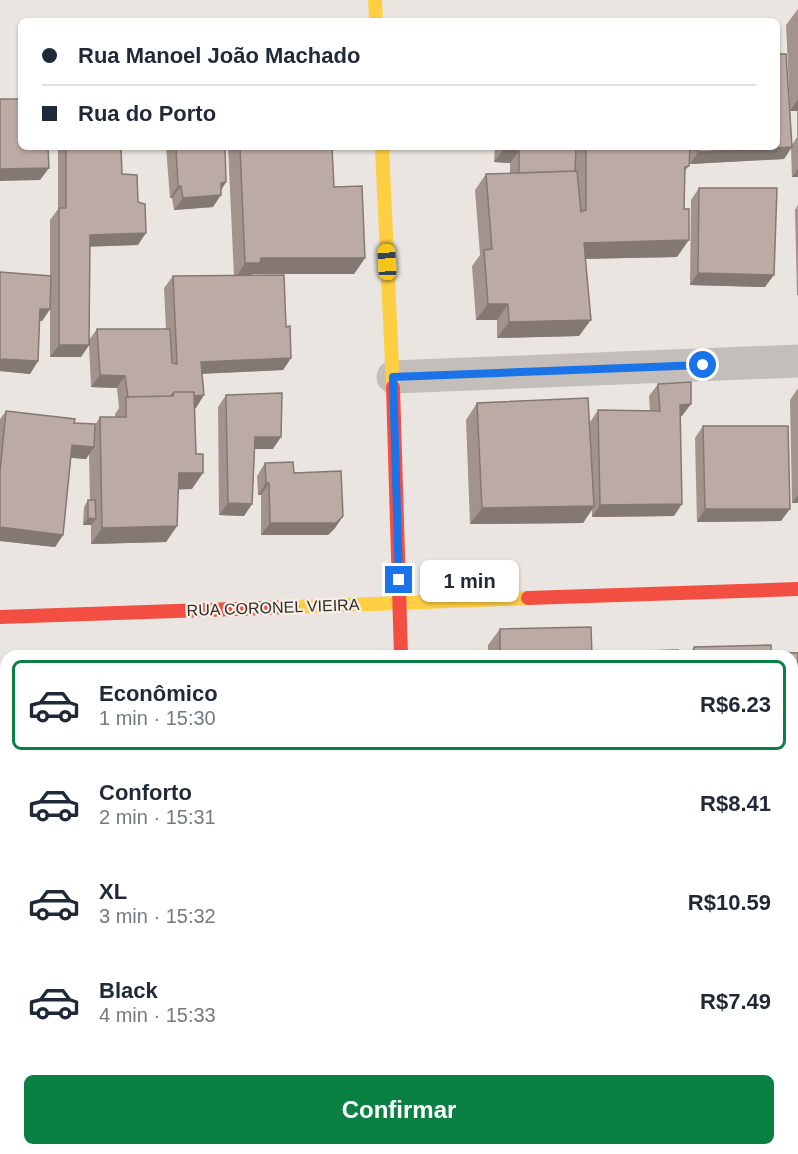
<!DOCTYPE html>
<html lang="pt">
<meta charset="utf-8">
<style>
:root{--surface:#fff;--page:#f2f2f3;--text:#1f2937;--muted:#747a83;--line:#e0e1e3;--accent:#0b8043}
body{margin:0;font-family:Helvetica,sans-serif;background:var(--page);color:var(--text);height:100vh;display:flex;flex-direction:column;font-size:22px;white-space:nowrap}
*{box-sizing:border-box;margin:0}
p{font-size:20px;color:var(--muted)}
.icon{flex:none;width:33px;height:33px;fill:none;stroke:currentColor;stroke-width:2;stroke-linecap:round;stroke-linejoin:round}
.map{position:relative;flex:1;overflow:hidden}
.side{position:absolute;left:0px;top:650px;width:798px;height:506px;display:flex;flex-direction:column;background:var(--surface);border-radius:18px 18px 0 0;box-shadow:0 2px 4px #0004}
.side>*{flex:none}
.hud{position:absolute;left:18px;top:18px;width:762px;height:132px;border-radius:9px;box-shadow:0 2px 4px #0004;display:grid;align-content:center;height:132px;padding:0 24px;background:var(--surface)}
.end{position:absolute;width:27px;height:27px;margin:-14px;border:8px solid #1a73e8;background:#fff;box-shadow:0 0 0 3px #fff}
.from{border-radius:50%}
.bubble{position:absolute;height:42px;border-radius:9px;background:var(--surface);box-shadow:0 2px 4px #0004;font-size:20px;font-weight:700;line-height:42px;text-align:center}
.car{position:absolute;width:18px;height:36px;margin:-18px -9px;border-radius:8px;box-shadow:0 0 4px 2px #0007;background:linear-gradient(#f5c518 24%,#345 0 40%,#f5c518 0 76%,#345 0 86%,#f5c518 0)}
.hud b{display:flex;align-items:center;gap:21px;height:57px;font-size:22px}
.hud b+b{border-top:2px solid var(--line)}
.hud i{width:15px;height:15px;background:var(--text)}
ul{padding:10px 0 0;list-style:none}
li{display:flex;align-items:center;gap:18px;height:90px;margin:0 12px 9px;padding:0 12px;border:3px solid transparent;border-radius:9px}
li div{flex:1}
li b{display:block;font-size:22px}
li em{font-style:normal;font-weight:700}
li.on{border-color:var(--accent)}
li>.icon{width:54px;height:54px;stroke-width:1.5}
.primary-button{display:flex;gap:12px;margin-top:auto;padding:12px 24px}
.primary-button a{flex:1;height:69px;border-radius:9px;background:var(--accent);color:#fff;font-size:24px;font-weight:700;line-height:69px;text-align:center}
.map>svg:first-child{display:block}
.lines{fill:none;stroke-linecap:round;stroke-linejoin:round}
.street{stroke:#c3beb9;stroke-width:33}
.slow{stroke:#ffcf43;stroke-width:14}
.jam{stroke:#f24e42;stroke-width:14}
.wall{fill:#a2938d;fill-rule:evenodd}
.shaded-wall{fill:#847873}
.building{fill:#bcaba4;stroke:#847873;stroke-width:1.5}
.route{stroke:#1a73e8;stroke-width:8}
.labels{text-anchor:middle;stroke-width:4.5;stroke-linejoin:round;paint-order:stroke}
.street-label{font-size:16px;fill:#332c28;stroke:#f7f0e8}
</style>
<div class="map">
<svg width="798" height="1154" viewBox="0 0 798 1154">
<rect width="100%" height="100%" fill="#eae5e0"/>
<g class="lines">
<path class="street" d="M393 377 798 361
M792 1021 798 1020
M0 1052 6 1051"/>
<path class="slow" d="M375 0 376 21
M382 147 393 387
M293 607 528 598
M411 1149V1154"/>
<path class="jam" d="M393 387 401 656
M528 598 798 589
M0 617 293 607"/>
</g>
<path class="wall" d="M798 9V177H792L791 148 784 159 690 164 689 154V166L685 171 677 257 585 259 579 336 497 338V320H476L472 266 480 255 475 190 486 174 510 173V163L494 162 495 147H576V152L579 147H777L790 110 786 25ZM790 111H797V137L792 145Z
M58 147H121L122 174 138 245 90 246 89 340 97 329H166L164 288 173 276H234L228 147H332L334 187 365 258 354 274H253L252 275 286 327 291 358 283 370 202 374 196 408H194L192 489H178L177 526 166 542 91 544V525H83L84 507 88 500H90L89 454 86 459 71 458 63 535 55 547 0 541V419L6 411 74 423 95 425 100 417H115V414L119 408 117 388 91 387 89 345 81 357H50V309L42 321H39L38 361 30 374 0 371V272L50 276V220L58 209Z
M166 147H225L226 182 221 190 213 207 174 210 172 198H170Z
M699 188 765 287 690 285 691 200Z
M798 205V295H797L795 210Z
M658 384 682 416H680L674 516 592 517V510L583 523 470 524 466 420 477 403 590 422 598 410 650 411 649 396Z
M798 388V503H792L790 400Z
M226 395 273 449H255L252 504 244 516 219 515 218 407Z
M703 426 781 521 697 522 695 438Z
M265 463 294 473 343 516 335 528 328 535H261V495H258L257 476Z
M500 629 592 656H488V645Z
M694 647 771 652H798V757H792V656H688Z
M0 678H1L6 784H0Z
M28 1149H129V1154H28Z
M142 1149H255V1154H142Z
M256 1149H359V1154H256Z
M495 1149H792L798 1154H495Z"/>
<path class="shaded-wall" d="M798 99V110L797 111H790Z
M792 147 784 159 690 164 698 152Z
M503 150 519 151 510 163 494 162Z
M49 168 40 180 0 181V169Z
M798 169V177H792Z
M226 182 218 195 221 183Z
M178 186H181L172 198H170Z
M221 195 213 207 174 210 183 198Z
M146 233 138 245 82 247 90 235Z
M689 240 677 257 573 259 584 243Z
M261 258H365L354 274H253L249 279 234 280 245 263Z
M698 273 774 275 765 287 690 285Z
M488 304H508L497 320H476Z
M40 309H50L42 321H31Z
M591 320 579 336 497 338 509 322Z
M59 345H89L81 357H50Z
M291 358 283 370 193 374 201 362Z
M0 359 38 361 30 374 0 371Z
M100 375 125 376 117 388 91 387Z
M204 395 196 408H165L173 396Z
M691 404 682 416 671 417 680 405Z
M255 437H281L273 449H247Z
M72 445 94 447 86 459 64 457Z
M179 473H203L192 489 168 490Z
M266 483H269L261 495H258Z
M798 495V503H792Z
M228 503 252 504 244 516 219 515Z
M682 504 674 516 592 517 600 505Z
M594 506 583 523 470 524 482 508Z
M705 509H790L781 521 697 522Z
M343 516 335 528 328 535H261L270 523Z
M88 518 96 519 91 525H83Z
M177 526 166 542 91 544 102 528Z
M0 527 63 535 55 547 0 541Z
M792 745H798V757H792Z
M0 768H6V784H0Z
M792 793H798V799L792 800Z
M792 928H798V940H792Z
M0 952H6V964H0Z"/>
<path class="building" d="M777 54H786L792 147 698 152V147H777Z
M0 99H21V147H48L49 168 0 169Z
M66 147H121L122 174 137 175 138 202 145 204 146 233 90 235 89 345H59V208H66Z
M176 147H225L226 182 221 183V195L183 198 181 186H178Z
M240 147H332L334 187 362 186 365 258H261L260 263H245Z
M503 147H576L575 171 519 173V151L503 150Z
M586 147H690L689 166 685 167 684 209H689V240L584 243 591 320 509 322 508 304H488L484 250 492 249 486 174 577 171 581 212 586 210Z
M699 188H777L774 275 698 273Z
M0 272 51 276 50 309H40L38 361 0 359Z
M284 275 286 327 290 326 291 358 201 362 204 395 194 396V392H174L171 396 128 397 125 376 100 375 97 329H170L172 363 177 364 173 276Z
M691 382V404L680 405 682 504 600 505 598 410 660 411 658 384Z
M174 392H194L196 454H203V473H179L177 526 102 528 100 417H126V397L173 396Z
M282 393 281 437H255L252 504 228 503 226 395Z
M588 398 594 506 482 508 477 403Z
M6 411 75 419 74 423 95 424 94 447 72 445 63 535 0 527V471Z
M703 426H788L790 509H705Z
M293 462 294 473 341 471 343 516 336 523H270L269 483H266L265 463Z
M88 500H95L96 519 88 518Z
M591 627 592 656H500V629Z
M771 645V656H694V647Z
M678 650V656H609V652Z
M771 652 798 653V745H792V656H771Z
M1 678H6V768H0V742H3Z
M792 764H798V793H792Z
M792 853H798V928H792Z
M0 863H6V952H0Z
M792 1086H798V1154H728V1149H792Z
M0 1110H3L5 1154H0Z
M37 1149H129V1154H37Z
M154 1149H255V1154H154Z
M265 1149H359V1154H270V1152L266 1153Z
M506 1149H635V1154H506Z
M635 1149H725V1154H635Z"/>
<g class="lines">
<path class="route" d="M399 580 393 377 703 365"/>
</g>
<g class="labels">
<g class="street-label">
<text transform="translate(273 607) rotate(-2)" y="6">RUA CORONEL VIEIRA</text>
</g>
</g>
</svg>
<i class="end from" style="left:703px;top:365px"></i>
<i class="end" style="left:399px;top:580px"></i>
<div class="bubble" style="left:420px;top:560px;width:99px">1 min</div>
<i class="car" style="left:387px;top:262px;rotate:357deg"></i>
<div class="hud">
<b><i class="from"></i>Rua Manoel João Machado</b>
<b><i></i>Rua do Porto</b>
</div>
<section class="side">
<ul>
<li class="on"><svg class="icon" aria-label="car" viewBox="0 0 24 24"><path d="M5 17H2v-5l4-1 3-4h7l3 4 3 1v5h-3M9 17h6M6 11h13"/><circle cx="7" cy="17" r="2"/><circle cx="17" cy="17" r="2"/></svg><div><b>Econômico</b><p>1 min · 15:30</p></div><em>R$6.23</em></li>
<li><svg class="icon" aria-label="car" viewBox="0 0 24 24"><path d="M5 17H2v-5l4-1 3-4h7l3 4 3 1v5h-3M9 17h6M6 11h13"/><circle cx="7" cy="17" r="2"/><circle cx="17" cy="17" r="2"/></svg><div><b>Conforto</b><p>2 min · 15:31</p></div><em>R$8.41</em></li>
<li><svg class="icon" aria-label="car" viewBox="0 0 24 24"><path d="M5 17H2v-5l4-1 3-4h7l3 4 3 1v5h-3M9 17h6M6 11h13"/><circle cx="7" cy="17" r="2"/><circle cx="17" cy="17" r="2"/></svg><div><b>XL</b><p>3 min · 15:32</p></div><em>R$10.59</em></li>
<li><svg class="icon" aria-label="car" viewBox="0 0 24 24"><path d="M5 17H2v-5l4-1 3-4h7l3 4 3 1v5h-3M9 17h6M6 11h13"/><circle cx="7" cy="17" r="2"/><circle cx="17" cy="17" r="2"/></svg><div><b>Black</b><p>4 min · 15:33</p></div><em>R$7.49</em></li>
</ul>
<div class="primary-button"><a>Confirmar</a></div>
</section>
</div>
